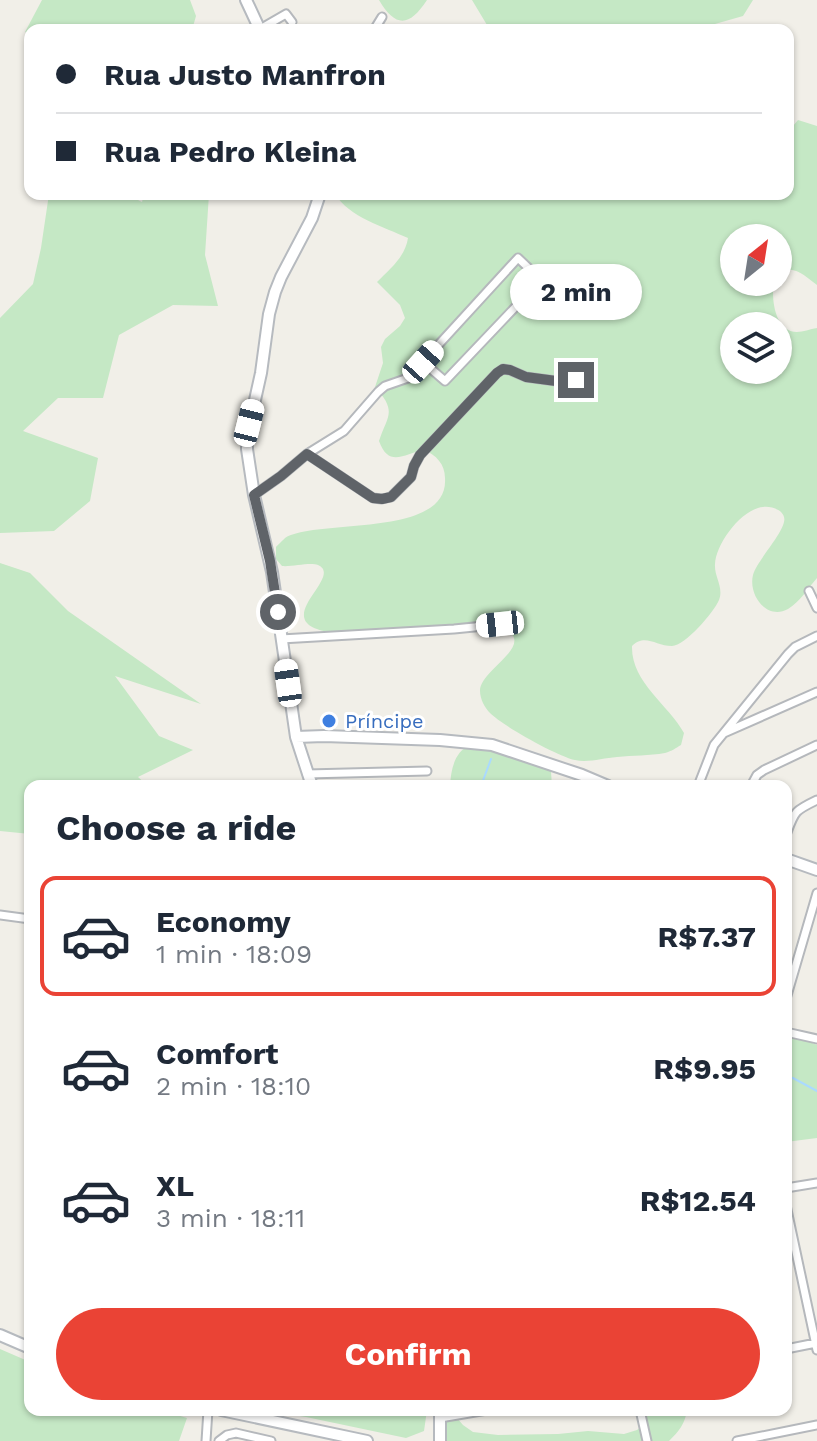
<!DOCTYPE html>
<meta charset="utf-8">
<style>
:root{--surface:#fff;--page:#f6f6f7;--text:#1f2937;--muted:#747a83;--line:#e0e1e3;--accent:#ea4335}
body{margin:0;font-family:"Work Sans",sans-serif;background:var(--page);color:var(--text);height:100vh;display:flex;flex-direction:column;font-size:30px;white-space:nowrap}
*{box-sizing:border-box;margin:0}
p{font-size:26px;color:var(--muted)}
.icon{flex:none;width:44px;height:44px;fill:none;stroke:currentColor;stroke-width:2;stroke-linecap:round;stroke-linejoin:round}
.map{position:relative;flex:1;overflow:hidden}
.sheet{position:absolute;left:24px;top:780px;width:768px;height:636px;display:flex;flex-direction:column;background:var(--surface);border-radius:16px;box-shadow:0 2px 6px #0004}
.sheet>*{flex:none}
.banner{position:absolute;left:24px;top:24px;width:770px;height:176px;border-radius:16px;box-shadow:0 2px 6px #0004;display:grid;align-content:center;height:176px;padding:0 32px;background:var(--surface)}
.needle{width:52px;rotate:30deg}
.tools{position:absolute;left:720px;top:224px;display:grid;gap:16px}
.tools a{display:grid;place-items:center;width:72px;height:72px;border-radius:50%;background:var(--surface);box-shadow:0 2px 6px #0004;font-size:40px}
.end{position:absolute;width:36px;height:36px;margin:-18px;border:10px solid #5f6368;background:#fff;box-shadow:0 0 0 4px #fff}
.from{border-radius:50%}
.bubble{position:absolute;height:56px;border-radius:28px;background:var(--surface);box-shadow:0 2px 6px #0004;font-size:26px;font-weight:700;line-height:56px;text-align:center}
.car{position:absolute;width:24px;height:48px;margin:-24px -12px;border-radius:10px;box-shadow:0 0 6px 2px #0007;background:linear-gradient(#fff 24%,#345 0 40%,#fff 0 76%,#345 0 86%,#fff 0)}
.banner b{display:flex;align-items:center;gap:28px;height:76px;font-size:30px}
.banner b+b{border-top:2px solid var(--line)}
.banner i{width:20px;height:20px;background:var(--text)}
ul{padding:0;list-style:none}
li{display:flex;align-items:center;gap:24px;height:120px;margin:0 16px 12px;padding:0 16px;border:4px solid transparent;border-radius:16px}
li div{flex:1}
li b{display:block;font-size:30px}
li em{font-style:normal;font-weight:700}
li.active{border-color:var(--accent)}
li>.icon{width:72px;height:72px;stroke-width:1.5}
h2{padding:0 32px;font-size:36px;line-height:96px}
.button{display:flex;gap:16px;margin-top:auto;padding:16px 32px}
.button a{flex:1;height:92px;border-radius:48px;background:var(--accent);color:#fff;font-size:32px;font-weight:700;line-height:92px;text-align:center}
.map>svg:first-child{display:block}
.green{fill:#c5e8c5;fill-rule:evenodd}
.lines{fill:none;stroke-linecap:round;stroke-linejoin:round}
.stream{stroke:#aadaff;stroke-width:2}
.street-casing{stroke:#b5b8bc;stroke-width:11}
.secondary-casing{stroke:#b6babf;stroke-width:14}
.street{stroke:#fff;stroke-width:7}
.secondary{stroke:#fff;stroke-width:10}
.route{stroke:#5f6368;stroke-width:10}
.shop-dot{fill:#3f7fe0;stroke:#fff;stroke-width:3}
.labels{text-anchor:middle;stroke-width:6;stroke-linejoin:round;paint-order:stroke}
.shop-label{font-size:20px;fill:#366cbe;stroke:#fff;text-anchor:start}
</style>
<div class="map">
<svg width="817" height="1441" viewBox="0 0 817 1441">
<rect width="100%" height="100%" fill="#f1efe8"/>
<path class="green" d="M42 0H190L196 16 192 30H30V34L25 32Z
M379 0H427C410 26 396 29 379 0Z
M472 0H753L743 16 694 30H490Z
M798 120 817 126V285C805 276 792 262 778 275V238H734V282H774C771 297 774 332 797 332 803 332 810 329 817 328V578C808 588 800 602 788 609 767 621 748 595 753 575 757 560 788 529 784 517 782 509 770 506 763 507 741 509 716 544 715 564 714 577 724 587 719 600 714 612 685 646 672 646 656 646 645 633 632 646 631 682 668 704 684 733L681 745C676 748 672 751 665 753 649 756 633 755 617 757 603 758 588 763 575 760 557 756 503 726 490 713 485 708 480 699 480 691 480 671 529 649 510 632 484 610 368 639 329 632 266 621 345 577 318 565 310 562 292 567 282 566L276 559V547C277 546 284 539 285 538 317 518 449 539 445 478 445 464 436 455 424 450 405 453 389 469 379 441 387 416 398 412 375 387L383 363 381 347 385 339 400 326 405 318 400 305 377 282C390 269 405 257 408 238 384 227 349 217 335 194H788V132ZM734 326H778V370H734Z
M49 194H126L142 202 144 194H209L205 255 218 306 173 305 119 335 103 398H58L23 431 98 458 90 501 54 531 0 533V318L33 284 41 248Z
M0 563 30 573 68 611 201 704 115 676 159 736 193 750 138 777 148 786H30V834L0 831Z
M470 745H480L547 768 551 772 552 786H450C451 770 454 752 470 745Z
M786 1032 817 1045V1138L786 1142Z
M0 1349 30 1362V1410H160L187 1418 179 1441H0Z
M261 1410H427L424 1431 406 1438 306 1417Z
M445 1410H450L463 1425 473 1432 498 1435 558 1434 588 1431 624 1434 637 1430 643 1425 646 1410H687C685 1424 679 1431 669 1441H446L445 1437Z"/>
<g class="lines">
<path class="stream" d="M481 786 491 759
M786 1078H793L817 1091"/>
<g class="street-casing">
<path id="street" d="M260 29 286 14 292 22
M374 30 382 17
M307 454 373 498 382 499 391 497 411 477 414 466 420 455 497 373 503 369 510 370 526 377 571 383 576 380 588 368
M254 495 281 476 307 454 344 431 378 392 385 386 408 378 518 258 541 280 445 381 423 362
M809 591 817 608
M281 639 454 629 514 623
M724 733 817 692
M307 774 427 771
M698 786 714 745 788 654 795 647 817 636
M751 786 757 775 764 770 817 745
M786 835C795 811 794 811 817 800
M0 915 30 919
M786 999 817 893
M786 1032 817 1039
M786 1188 817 1183
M786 1205 817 1350
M786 1349 816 1343
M640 1410 647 1441
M440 1418 487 1410
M206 1441 208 1410
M219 1441 227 1435 236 1433 271 1441
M737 1441 817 1425"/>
</g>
<g class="secondary-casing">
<path id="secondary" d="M246 0 260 30
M296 737 324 736 440 740 492 745 582 775 608 786
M312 786 296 737 272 572 254 495 247 449V436L261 373 269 314 275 292 281 277 312 218 320 194
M786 859 817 870
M0 1335 30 1348
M221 1410 367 1441
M440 1441V1410"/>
</g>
<use href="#street" class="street"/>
<use href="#secondary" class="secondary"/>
</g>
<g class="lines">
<path class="route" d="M278 612 270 561 254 495 281 476 307 454 373 498 382 499 391 497 411 477 414 466 420 455 497 373 503 369 510 370 526 377 571 383 576 380"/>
</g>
<circle class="shop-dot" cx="329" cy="721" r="8"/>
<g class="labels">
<g class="shop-label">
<text x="345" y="728">Príncipe</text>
</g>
</g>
</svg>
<div class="tools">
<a><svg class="needle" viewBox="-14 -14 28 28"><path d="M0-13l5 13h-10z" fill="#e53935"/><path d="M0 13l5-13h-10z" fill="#747a83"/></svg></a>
<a><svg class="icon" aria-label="layers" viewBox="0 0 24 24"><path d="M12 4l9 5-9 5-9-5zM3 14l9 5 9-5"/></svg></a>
</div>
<i class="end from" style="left:278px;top:612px"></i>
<i class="end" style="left:576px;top:380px"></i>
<div class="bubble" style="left:510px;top:264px;width:132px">2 min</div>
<i class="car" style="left:423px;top:362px;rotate:42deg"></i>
<i class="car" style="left:249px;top:423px;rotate:14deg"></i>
<i class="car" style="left:500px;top:624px;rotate:264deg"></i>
<i class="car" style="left:288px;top:683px;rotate:352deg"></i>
<div class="banner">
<b><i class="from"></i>Rua Justo Manfron</b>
<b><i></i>Rua Pedro Kleina</b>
</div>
<section class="sheet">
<h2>Choose a ride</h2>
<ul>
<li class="active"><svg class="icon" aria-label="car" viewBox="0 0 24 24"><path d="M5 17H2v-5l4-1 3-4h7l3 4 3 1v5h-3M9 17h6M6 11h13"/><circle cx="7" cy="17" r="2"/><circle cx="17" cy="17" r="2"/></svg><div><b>Economy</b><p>1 min · 18:09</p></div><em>R$7.37</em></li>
<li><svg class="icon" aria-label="car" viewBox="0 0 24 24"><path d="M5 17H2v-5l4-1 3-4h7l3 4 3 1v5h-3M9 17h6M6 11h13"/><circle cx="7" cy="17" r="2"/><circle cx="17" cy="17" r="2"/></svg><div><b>Comfort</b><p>2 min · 18:10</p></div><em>R$9.95</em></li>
<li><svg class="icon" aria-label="car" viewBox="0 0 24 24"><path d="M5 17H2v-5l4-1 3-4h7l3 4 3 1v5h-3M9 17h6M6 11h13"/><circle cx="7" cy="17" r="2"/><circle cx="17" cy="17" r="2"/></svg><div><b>XL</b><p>3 min · 18:11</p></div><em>R$12.54</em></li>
</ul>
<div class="button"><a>Confirm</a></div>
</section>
</div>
